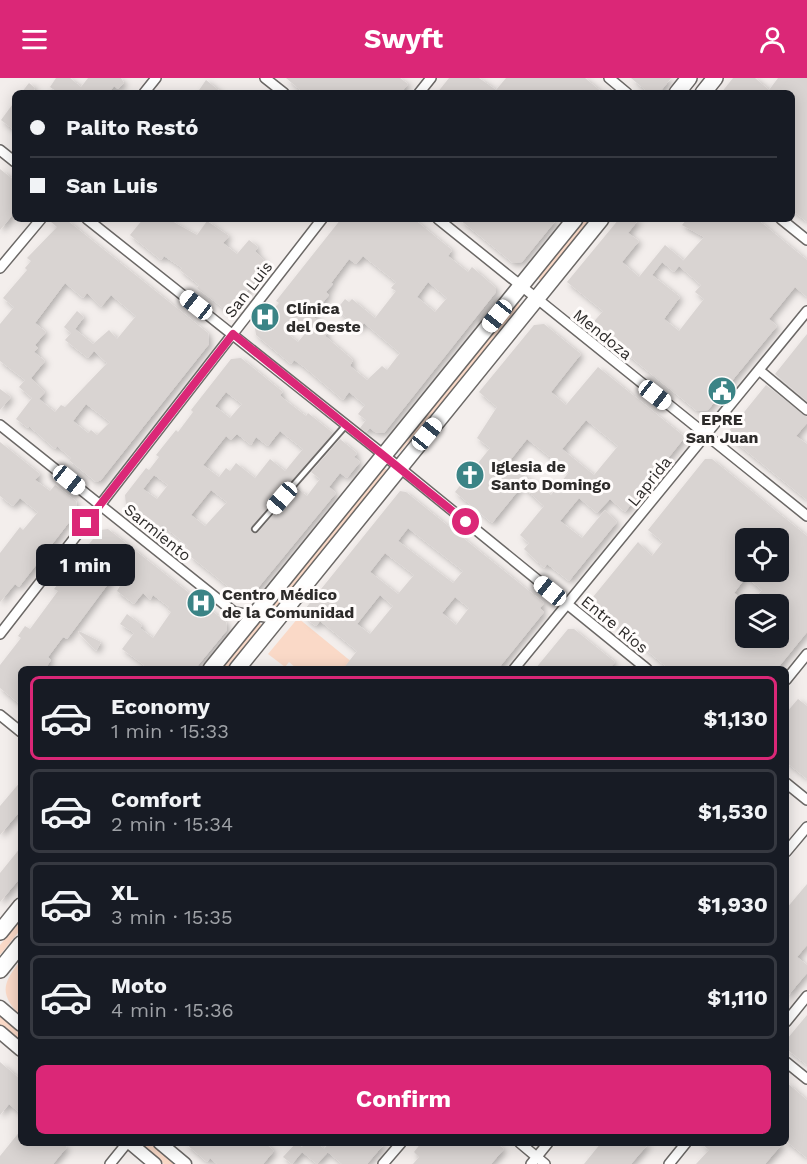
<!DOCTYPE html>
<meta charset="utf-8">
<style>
:root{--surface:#171b24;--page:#20242c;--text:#f1f3f6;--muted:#9ea1a6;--line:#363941;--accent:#db2777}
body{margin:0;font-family:"Work Sans",sans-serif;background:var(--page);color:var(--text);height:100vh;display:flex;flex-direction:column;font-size:22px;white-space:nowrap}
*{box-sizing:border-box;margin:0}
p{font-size:20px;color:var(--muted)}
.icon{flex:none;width:33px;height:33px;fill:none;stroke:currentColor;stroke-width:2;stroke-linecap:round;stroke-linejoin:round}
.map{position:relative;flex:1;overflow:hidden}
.sheet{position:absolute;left:18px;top:588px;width:771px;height:480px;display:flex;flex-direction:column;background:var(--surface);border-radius:9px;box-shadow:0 3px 15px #0003}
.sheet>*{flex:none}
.banner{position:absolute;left:12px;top:12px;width:783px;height:132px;border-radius:9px;box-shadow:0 3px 15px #0003;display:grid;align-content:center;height:132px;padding:0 18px;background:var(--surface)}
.buttons{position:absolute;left:735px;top:450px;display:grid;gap:12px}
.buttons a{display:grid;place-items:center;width:54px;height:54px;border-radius:9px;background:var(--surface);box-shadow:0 3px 15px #0003;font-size:30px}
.end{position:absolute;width:27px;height:27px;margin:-14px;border:8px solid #db2777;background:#fff;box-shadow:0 0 0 3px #fff}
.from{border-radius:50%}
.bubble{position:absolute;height:42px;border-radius:9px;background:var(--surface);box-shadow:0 3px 15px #0003;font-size:20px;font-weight:700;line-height:42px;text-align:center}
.car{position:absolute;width:18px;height:36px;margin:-18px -9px;border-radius:8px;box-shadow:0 0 4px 2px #0007;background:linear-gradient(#fff 24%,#345 0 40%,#fff 0 76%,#345 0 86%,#fff 0)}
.banner b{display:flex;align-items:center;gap:21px;height:57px;font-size:22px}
.banner b+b{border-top:2px solid var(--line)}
.banner i{width:15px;height:15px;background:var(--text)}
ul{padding:10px 0 0;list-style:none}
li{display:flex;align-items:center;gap:18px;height:84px;margin:0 12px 9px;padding:0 6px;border:3px solid var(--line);border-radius:9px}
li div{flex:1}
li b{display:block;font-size:22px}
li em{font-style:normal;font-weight:700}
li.on{border-color:var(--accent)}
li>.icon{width:54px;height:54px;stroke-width:1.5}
.action{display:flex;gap:12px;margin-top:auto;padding:12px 18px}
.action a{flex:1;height:69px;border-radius:9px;background:var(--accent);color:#fff;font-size:24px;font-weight:700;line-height:69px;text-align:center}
header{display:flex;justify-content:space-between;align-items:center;height:78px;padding:0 18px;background:var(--accent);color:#fff;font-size:27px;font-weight:700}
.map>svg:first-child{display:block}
.green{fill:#fad9c7}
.building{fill:#d9d4d2;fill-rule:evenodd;filter:url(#shadow)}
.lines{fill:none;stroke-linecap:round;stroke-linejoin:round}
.service-casing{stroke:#6b6866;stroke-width:8}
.minor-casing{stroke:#6b6866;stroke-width:12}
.tertiary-casing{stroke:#6b6866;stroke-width:15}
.primary-casing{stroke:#6b6866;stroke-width:18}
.service{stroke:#fff;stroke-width:4.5}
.minor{stroke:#fff;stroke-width:9}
.tertiary{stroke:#fff;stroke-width:12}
.primary{stroke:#fff;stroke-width:15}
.route{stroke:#db2777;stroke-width:8}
.labels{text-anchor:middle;stroke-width:6;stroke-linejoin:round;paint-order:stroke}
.street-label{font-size:16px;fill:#2d2b2a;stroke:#fffcfb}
.poi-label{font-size:16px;font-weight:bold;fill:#2d2b2a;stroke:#fffcfb;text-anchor:start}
</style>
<header><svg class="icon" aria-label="menu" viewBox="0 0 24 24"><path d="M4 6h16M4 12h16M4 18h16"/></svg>Swyft<svg class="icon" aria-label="person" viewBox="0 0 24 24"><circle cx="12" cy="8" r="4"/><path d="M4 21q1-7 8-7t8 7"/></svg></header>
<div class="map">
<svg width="807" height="1086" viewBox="0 0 807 1086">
<defs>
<filter id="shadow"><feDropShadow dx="3" dy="3" stdDeviation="3" flood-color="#0004"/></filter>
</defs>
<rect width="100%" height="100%" fill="#f3eeec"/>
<path class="green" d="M583 141H593L543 203 539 202 537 198Z
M515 225H519L521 230 400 374 399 370Z
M381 391H386L387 395 275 534 271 533 269 529Z
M298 540 353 585 348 591H297L289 584 285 589 268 576Z
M258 543 264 549 229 591H220Z
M21 842V851L0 877V867Z
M21 882V939C0 916 1 907 21 882Z
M0 938 21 955V965L0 947Z
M145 1065H150L175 1086H164L144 1069Z"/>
<path class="building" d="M56 0H70L81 9 88 0H121L124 5 118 11 114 8 109 15H59L50 9Z
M286 0H400L408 6 401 15H304Z
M449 0H479L496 12 506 0H585L603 15H437Z
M631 0H671L660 14 649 15Z
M733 0H755L769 12 778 0H807V144L792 132V15H721Z
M206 2 222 15H197Z
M29 5 35 10 32 15H21Z
M15 23V53L1 42Z
M0 91 15 103V134L0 152Z
M143 141H168L197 157 207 143 229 158 223 165 237 176 249 162 258 169 255 173 264 182 262 185 265 187 261 192 262 194 232 232 227 233 197 210 199 207 180 192 182 190 164 178 161 182 130 157Z
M341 141H414L452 172 448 178 468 194 472 189 496 210V214L384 355 375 354 370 350 366 354 360 350 366 342 358 336 365 327 349 314 343 322 304 289 294 282 291 286 256 257 255 250 279 225 276 223ZM363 178 396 204 391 210 396 213 375 240 352 221 349 224 345 221 337 231 358 252 364 245 400 275 387 292 382 288 367 302 350 288 353 282 325 258 328 254 321 249 323 246 312 238 329 217 326 214 333 206 331 205 349 181 356 186ZM428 204 447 220 435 234 417 219ZM294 241 308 252 298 264 284 253Z
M459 141H557L522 184 513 185Z
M619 141H639L628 155 639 163 622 184 639 199 665 167 683 182 682 184 704 159 682 147 687 141H757L807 182V219L795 209 769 241 777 248 708 332 697 333 591 247 603 233 567 204ZM662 184 674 194 679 188 701 207 695 214 704 221 679 253 664 241 680 219 652 197Z
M68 143 208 255 209 266 101 402 96 404 69 382 71 380 57 368 55 371 29 348 28 350 16 341 32 320 19 309 25 302 0 283V246L14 229 3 220 27 192 25 190 31 183 27 180 57 149 51 144ZM65 205 83 220 87 215 101 229 111 217 136 238 117 261 109 252 93 266 75 251 84 239 77 233 64 249 71 255 65 262 88 280 94 273 107 285 65 329 61 327 55 334 39 321 45 314 31 300 45 283 34 274 38 270 35 267 46 254 35 245ZM86 326 110 344 97 357 91 352 88 355 73 343Z
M544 246 581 276 551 314 566 327 598 289 685 359 625 434 610 421 597 435 579 420 560 443 582 460 605 432 617 444 569 503 547 486 544 490 524 471 529 465 520 457 544 428 522 408 492 445 455 414 490 370 477 360 497 329 479 314 534 247ZM586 342 618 368 594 397 562 371ZM527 361 569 394 551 417 508 385Z
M807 256V323L775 296Z
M241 280 283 314 280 317 284 321 306 338 308 335 333 355 252 448 253 455 258 454 297 410 307 418 320 401 311 394 340 361 357 375 354 379 360 384 347 400 340 395 329 409 336 415 253 516 235 514 190 478 192 475 186 470 188 468 162 447 158 453 126 428 125 417 146 390 149 392 159 379 156 377 176 352 178 354 193 334 191 332 231 281ZM226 314 242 326 230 340 215 328ZM280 353 303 371 285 393 270 381 255 400 236 385 230 393 226 390 219 399 203 387 226 358 231 362 237 356 251 367 256 359 268 368ZM154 397 168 407 157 421 143 411ZM211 412 227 424 205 448 191 437Z
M766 307 807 339V345L796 358 807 366V422L729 359 728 354Z
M0 311 11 319 0 332Z
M0 364 40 396 35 402 42 407 50 413 55 407 76 423 77 434 19 509 15 506 0 524V475L20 449 23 452 38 434 20 420 13 428 0 418Z
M705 381H712L807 458V554L777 591H669L594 529 593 519 638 464 652 478 663 464 648 452ZM746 460H778V494H746ZM746 499 762 512 751 526H778V560H746V524L734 515Z
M400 413 406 414 544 525 540 530 544 534 498 591H343L357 573 320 543 316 548 305 540 310 534 305 531ZM408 450 463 493 453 505 398 463ZM385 475 414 497 398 516 370 494ZM380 517 393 528 370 556 357 546ZM455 519 469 530 456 547 442 535Z
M108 451 226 544 227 552 195 591H141L144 587 122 571 134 555 120 546 127 536 142 547 140 550 153 560 171 534 167 531 169 529 153 517 150 522 143 515 134 526 117 513 130 491 123 486 67 561 63 559 48 579 51 582 45 591H21V627L0 610V587L21 560 18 558 25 548 30 551 58 513 54 511 100 452Z
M568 551H574L615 584 609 591H535Z
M79 553 101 564 96 573 78 554Z
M798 621 807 628V701L786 684V635Z
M21 703V732L0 757V728Z
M21 769V799L0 824V795Z
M807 806V867L797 879 807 887V895L786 920V831Z
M807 937V987L788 972 787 961Z
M0 984 21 1002V1036L9 1026 0 1037Z
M786 1004 807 1022V1080L786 1063Z
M21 1052V1065H61L67 1069 53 1086H0V1078Z
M185 1065H265L274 1073 263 1086H217L210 1080 207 1084Z
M296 1065 302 1069 305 1065H317L328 1074 317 1086 302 1074 292 1086 283 1079Z
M329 1065H385L367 1086H342L324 1071Z
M421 1065H496L504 1071 491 1086H413L419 1079 414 1074Z
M601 1065H649L631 1086H584Z
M701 1065H783L765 1086H696L709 1072Z"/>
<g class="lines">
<g class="service-casing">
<path id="service" d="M255 451 346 347"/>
</g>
<g class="minor-casing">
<path id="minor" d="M265 0 284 15
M609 0 627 15
M144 15 156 0
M419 15 431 0
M0 72 15 84
M87 141 384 377 647 591
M438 141 807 438
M781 141 807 162
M0 190 41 141
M759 292 807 332
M0 347 234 534 277 541
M0 556 322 141
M514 591 807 233
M786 602 807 576
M0 637 21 654
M786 705 807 722
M786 774 807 749
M786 944 807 918
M786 984 807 1001
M520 1065 545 1086
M110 1086 127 1065
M383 1086 401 1065
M531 1086 548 1065
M669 1086 686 1065"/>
</g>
<g class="tertiary-casing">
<path id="tertiary" d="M0 929 21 947
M0 954 21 972
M130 1065 155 1086
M160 1065 185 1086"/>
</g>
<g class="primary-casing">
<path id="primary" d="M677 15 689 0
M703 15 715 0
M211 591 575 141
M237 591 601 141
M0 854 21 828
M0 892 21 866"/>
</g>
<use href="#service" class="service"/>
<use href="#minor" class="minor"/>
<use href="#tertiary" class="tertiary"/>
<use href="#primary" class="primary"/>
</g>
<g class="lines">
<path class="route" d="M86 445 233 256 466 444"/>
</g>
<defs>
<g id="hospital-disc" transform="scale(1.5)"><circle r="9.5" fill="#3b8486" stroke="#fffcfb"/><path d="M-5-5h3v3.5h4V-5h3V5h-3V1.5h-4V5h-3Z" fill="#fff"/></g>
<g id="civic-disc" transform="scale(1.5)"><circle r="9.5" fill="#3b8486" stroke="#fffcfb"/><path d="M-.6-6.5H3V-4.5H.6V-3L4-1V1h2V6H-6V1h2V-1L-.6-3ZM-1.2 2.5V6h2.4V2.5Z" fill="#fff"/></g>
<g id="church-disc" transform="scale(1.5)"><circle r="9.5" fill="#3b8486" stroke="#fffcfb"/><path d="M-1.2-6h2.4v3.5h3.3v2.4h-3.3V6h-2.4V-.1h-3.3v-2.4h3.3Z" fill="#fff"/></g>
</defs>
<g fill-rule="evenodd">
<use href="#hospital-disc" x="265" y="239"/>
<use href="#civic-disc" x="722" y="313"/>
<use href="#church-disc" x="470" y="397"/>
<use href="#hospital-disc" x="201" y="525"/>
</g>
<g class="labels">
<g class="street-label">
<text transform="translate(248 211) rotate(-52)" y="6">San Luis</text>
<text transform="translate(603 256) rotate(39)" y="6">Mendoza</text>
<text transform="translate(649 403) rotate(-51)" y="6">Laprida</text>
<text transform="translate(158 454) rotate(39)" y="6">Sarmiento</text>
<text transform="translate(615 546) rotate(39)" y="6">Entre Ríos</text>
</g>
<g class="poi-label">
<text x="286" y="236">Clínica<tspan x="286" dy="18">del Oeste</tspan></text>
<text x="722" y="347" text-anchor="middle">EPRE<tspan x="722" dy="18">San Juan</tspan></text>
<text x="491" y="394">Iglesia de<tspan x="491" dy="18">Santo Domingo</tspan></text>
<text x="222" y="522">Centro Médico<tspan x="222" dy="18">de la Comunidad</tspan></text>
</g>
</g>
</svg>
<div class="buttons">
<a><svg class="icon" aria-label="locate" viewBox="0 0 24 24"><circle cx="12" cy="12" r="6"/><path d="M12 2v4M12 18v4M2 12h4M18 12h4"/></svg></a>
<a><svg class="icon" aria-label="layers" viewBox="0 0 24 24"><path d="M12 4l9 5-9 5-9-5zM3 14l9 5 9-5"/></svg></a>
</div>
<i class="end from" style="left:466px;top:444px"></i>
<i class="end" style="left:86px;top:445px"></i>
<div class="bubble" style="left:36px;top:466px;width:99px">1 min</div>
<i class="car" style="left:196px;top:227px;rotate:308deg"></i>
<i class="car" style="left:497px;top:238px;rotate:219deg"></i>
<i class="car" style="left:655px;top:317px;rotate:128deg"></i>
<i class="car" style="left:427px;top:356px;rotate:39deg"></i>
<i class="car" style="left:69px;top:402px;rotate:129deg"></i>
<i class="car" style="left:282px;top:420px;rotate:221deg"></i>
<i class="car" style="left:550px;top:513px;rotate:309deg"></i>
<div class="banner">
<b><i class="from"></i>Palito Restó</b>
<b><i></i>San Luis</b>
</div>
<section class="sheet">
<ul>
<li class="on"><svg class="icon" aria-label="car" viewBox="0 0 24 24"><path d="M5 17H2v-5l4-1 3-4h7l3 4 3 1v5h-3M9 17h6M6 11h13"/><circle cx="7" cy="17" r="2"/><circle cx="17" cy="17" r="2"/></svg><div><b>Economy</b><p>1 min · 15:33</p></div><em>$1,130</em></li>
<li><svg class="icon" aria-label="car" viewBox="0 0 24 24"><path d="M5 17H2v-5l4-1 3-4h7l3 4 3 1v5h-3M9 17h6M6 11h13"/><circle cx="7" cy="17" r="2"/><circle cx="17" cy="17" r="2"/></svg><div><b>Comfort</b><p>2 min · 15:34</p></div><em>$1,530</em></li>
<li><svg class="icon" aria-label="car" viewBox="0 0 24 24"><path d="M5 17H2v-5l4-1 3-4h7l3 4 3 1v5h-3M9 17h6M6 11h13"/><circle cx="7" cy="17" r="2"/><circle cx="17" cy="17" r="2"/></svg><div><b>XL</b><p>3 min · 15:35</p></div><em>$1,930</em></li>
<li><svg class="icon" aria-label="car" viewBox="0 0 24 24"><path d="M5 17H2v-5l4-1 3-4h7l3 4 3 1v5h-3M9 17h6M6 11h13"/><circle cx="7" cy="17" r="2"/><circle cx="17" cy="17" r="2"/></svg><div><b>Moto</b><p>4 min · 15:36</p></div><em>$1,110</em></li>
</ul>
<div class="action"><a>Confirm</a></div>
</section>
</div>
